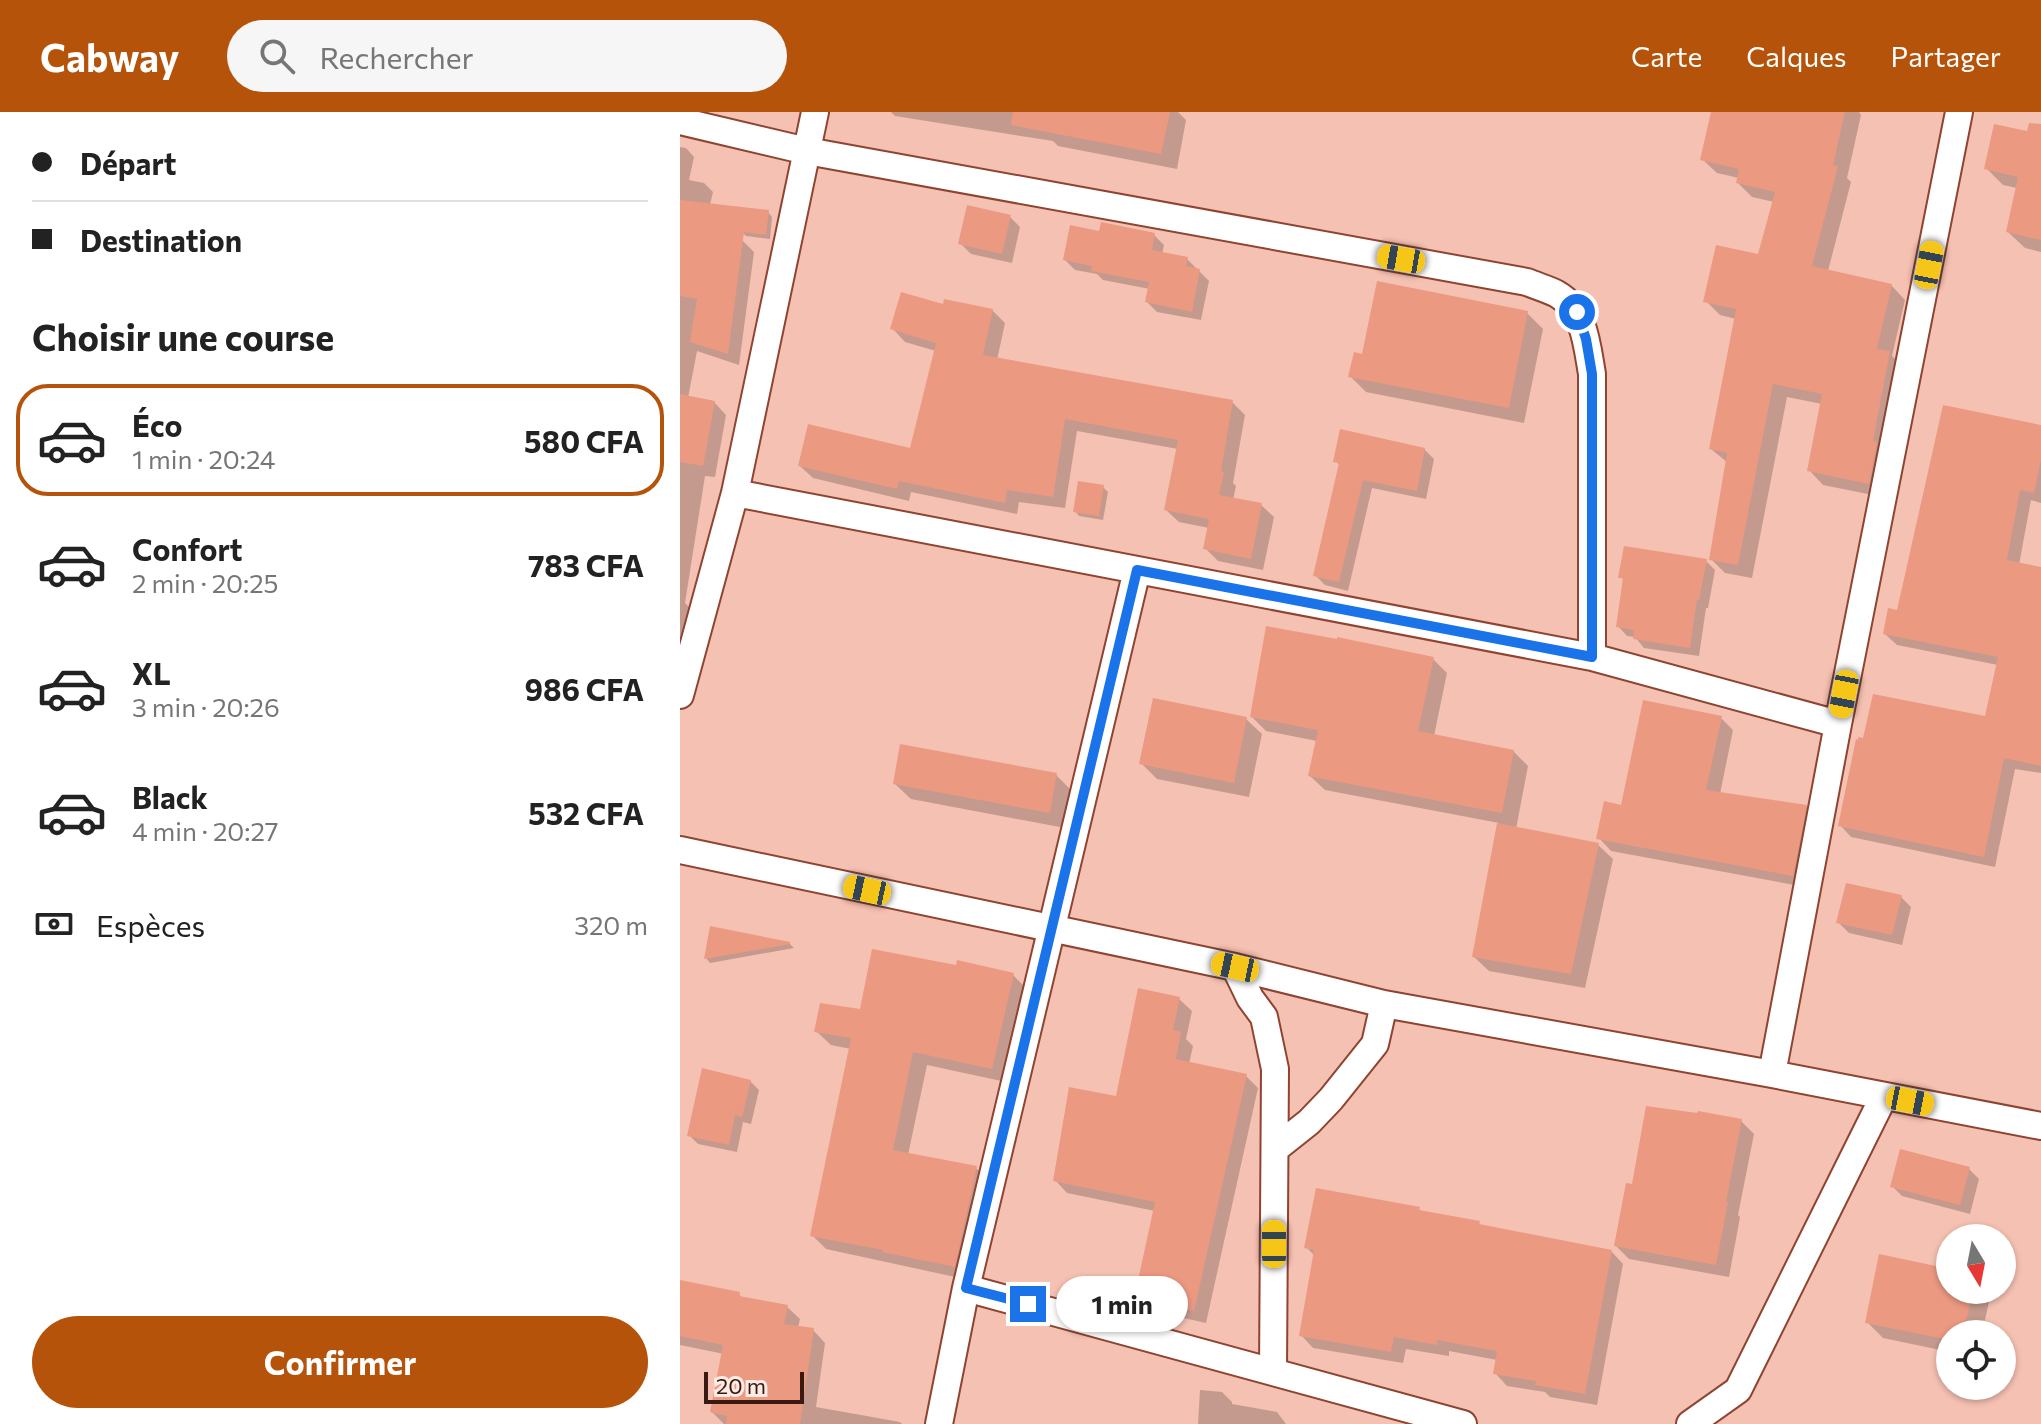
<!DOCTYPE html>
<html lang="fr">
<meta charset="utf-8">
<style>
:root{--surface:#fff;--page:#f6f6f6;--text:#222;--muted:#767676;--line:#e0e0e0;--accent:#b45309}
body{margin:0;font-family:Commissioner,sans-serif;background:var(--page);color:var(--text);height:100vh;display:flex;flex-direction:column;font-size:30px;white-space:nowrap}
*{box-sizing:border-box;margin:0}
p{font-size:26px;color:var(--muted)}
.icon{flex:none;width:44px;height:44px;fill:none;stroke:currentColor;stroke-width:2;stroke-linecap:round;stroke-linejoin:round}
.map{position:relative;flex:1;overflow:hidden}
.drawer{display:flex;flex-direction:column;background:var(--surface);width:680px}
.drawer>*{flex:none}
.hud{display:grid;align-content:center;height:176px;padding:0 32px;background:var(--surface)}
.needle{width:52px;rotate:170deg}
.fabs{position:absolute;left:1256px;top:1112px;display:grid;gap:16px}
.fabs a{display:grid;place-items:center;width:80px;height:80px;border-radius:50%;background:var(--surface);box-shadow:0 2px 6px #0004;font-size:40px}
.scale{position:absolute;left:24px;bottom:20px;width:100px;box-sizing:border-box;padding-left:8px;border:4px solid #391910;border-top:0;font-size:22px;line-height:28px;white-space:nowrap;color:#391910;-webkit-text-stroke:6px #fdebe6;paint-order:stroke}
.end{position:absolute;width:36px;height:36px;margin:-18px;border:10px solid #1a73e8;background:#fff;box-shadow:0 0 0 4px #fff}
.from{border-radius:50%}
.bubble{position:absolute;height:56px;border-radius:28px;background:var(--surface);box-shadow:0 2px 6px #0004;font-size:26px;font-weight:700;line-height:56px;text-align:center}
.car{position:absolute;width:24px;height:48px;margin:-24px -12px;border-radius:10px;box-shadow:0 0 6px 2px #0007;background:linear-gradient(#f5c518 24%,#345 0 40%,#f5c518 0 76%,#345 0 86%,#f5c518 0)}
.hud b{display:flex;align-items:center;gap:28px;height:76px;font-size:30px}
.hud b+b{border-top:2px solid var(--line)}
.hud i{width:20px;height:20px;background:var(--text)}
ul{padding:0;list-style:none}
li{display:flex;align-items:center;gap:24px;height:112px;margin:0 16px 12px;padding:0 16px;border:4px solid transparent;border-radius:32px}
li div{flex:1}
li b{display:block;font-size:30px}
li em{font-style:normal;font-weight:700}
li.active{border-color:var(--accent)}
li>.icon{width:72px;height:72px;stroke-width:1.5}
h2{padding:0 32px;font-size:36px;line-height:96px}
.pay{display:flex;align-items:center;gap:20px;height:88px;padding:0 32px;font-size:30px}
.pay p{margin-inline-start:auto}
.primary-button{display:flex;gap:16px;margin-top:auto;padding:16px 32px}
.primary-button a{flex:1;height:92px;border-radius:48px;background:var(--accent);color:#fff;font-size:32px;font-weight:700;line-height:92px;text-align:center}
header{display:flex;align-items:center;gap:48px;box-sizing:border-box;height:112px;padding:0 40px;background:var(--accent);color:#fff}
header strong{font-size:38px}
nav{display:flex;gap:44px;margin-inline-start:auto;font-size:28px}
.search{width:560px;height:72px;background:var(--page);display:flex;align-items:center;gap:20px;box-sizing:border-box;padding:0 28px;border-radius:44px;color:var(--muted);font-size:30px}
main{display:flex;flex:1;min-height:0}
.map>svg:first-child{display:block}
.shadow{fill:#0003}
.building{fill:#ec9982}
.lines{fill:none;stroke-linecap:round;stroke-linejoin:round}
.street-casing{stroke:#8e4430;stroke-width:30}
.street{stroke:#fff;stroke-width:26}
.route{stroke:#1a73e8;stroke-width:10}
</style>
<header>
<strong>Cabway</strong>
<div class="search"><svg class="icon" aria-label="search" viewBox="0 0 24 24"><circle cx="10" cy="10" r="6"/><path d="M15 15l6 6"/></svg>Rechercher</div>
<nav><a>Carte</a><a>Calques</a><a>Partager</a></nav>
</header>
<main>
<section class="drawer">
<div class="hud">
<b><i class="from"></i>Départ</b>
<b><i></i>Destination</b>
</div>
<h2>Choisir une course</h2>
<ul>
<li class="active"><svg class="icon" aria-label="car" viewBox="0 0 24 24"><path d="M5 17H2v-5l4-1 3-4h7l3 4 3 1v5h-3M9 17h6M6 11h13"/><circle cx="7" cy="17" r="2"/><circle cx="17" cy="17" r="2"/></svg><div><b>Éco</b><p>1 min · 20:24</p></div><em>580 CFA</em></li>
<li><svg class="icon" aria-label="car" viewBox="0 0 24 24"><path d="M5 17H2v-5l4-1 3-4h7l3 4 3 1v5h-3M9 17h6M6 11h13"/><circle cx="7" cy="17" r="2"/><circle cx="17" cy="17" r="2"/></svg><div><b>Confort</b><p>2 min · 20:25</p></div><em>783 CFA</em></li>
<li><svg class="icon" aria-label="car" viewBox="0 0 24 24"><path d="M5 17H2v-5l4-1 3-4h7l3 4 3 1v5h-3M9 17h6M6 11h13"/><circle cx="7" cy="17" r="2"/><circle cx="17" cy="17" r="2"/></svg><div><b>XL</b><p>3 min · 20:26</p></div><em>986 CFA</em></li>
<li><svg class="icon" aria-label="car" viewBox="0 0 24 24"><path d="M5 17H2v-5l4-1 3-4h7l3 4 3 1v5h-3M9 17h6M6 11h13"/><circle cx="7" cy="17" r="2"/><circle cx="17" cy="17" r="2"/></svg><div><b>Black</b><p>4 min · 20:27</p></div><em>532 CFA</em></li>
</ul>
<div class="pay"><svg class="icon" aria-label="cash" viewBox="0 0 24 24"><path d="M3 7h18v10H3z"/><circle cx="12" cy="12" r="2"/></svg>Espèces<p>320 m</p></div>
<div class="primary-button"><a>Confirmer</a></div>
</section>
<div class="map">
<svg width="1361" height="1312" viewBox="0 0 1361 1312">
<rect width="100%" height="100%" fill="#f5c1b2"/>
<path class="shadow" d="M211 0H498L506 8 497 57 378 34 373 29 215 4Z
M1034 0H1179L1181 3 1167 66 1171 70 1148 159 1211 173 1225 188 1212 244 1224 255 1203 385 1143 373 1129 358 1142 292 1107 285 1072 466 1045 461 1031 447 1048 351 1031 337 1056 207 1040 203 1026 189 1080 144 1094 90 1072 85 1058 71 1059 66 1037 61 1022 47Z
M1361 24V140L1345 136 1328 120 1337 76 1323 73 1306 56Z
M0 35 6 36 14 45 9 68 24 71 33 80 27 105 0 98Z
M88 100 92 105 90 127 66 124 61 119Z
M330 105 340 115 332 151 291 142 281 132Z
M421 121 474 123 484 133 482 142 507 147 529 169 521 208 477 200 467 190 470 177 423 168 417 162 395 158 385 148Z
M0 123 62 128 74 140 59 253 17 239 8 286 34 290 46 303 35 365 25 364 5 491 13 499 7 530 0 529Z
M265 195 312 198 325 211 317 248 552 290 565 303 553 371 556 374 553 388 581 393 594 405 583 458 538 449 525 436 529 416 499 410 486 398 498 337 397 319 385 396 339 390 337 402 231 380 229 389 133 366 120 354 232 338 256 239 225 230 213 217Z
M847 201 863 217 844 311 686 280 671 265 684 244Z
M1361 315V391L1351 388 1339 453 1361 457V661L1335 657 1315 755 1171 725 1160 713 1307 606 1318 553 1217 533 1205 522 1219 501Z
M744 337 754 347 746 387 692 376 668 479 645 473 635 463 660 354 656 349Z
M423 375 428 380 423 408 399 404 395 399Z
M1026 449 1035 458 1028 496H1026L1019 544 964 536 955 525 947 524 938 514 944 469 941 465Z
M753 547 767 561 754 624 833 639 848 654 836 717 918 733 933 747 905 876 809 859 794 845 819 711 645 678 630 664 637 629 586 619 572 605Z
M1041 606 1053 618 1040 682 1126 694 1138 707 1125 775 931 739 919 726 943 695Z
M566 607 582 622 569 685 477 667 461 651Z
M376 663 392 679 385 716 231 687 215 672Z
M1221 785 1231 795 1222 833 1169 821 1158 810Z
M109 831 114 836 30 851 26 846Z
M333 863 347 877 326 970 247 953 228 1043 296 1056 310 1070 289 1168 146 1137 132 1123 171 937 151 933 136 919 182 900Z
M499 887 512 899 506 927 513 934 509 952 566 964 578 976 526 1211 468 1198 456 1186 475 1099 387 1081 375 1068 437 986Z
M70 969 79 978 71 1012 63 1010 57 1040 18 1032 9 1023Z
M1061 1009 1074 1022 1058 1103 1060 1105 1049 1165 949 1147 936 1134 954 1075Z
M1289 1057 1299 1067 1290 1102 1222 1084 1212 1074Z
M739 1097 742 1101 799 1111 802 1115 931 1139 943 1152 917 1293 870 1285 865 1280 827 1274 815 1261 817 1248 769 1239V1244L726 1237 723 1251 633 1236 621 1223 635 1144 627 1136Z
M1270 1159V1178H1309L1311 1180 1302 1222H1270V1240L1203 1226 1187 1210Z
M0 1170 59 1182 63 1187 107 1195 120 1207 118 1216 133 1218 145 1231 136 1295 220 1310 222 1312H44L32 1300 44 1242 0 1233Z
M520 1278 542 1280 552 1290V1292L597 1300 606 1312H518Z"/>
<path class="building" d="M333 0H490L481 42 331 13Z
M1031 0H1165L1153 53 1158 54 1132 154 1212 172 1197 237 1210 239 1193 329 1197 330 1189 372 1127 359 1142 282 1093 272 1058 453 1029 448 1047 341 1029 337 1056 197 1023 190 1036 133 1078 142 1095 80 1056 71 1059 57 1020 48Z
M1349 11 1361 12V128L1326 120 1338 65 1304 57 1314 12 1347 19Z
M0 88 89 98 86 123 64 120 48 242 10 230 17 187 0 184Z
M287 93 331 103 322 142 278 132Z
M421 110 475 121 472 138 508 145 506 154 520 157 512 200 465 190 469 170 411 159 412 154 383 148 390 113 419 119Z
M697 169 848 199 829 296 668 265 674 240 682 242Z
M221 180 263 192 264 187 313 197 303 243 553 288 541 359 544 360 539 383 582 391 571 447 523 437 529 407 484 398 498 328 385 307 373 385 327 378 325 391 219 369 217 377 118 354 128 312 230 336 256 231 210 217Z
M0 282 35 289 23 354 0 350Z
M1263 293 1361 313V348L1354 381 1340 378 1327 448 1361 455V654L1324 646 1304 745 1158 714 1176 627 1178 628V625L1183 626 1193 582 1305 604 1318 545 1203 522 1208 496 1217 498Z
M660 317 745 336 737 379 683 368 659 470 633 464 659 351 653 350Z
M398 369 424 373 419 404 393 400Z
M944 434 1027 447 1019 488 1017 487 1010 536 953 527 954 518 936 515 943 466H938Z
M586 514 657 527V525L754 545 738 619 834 638 822 701 628 664 638 618 570 605Z
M473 586 567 605 554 671 459 652Z
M963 588 1042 604 1026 678 1127 693 1113 764 916 727 924 689 941 693Z
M220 632 377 661 370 701 213 672Z
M817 711 919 731 891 862 792 845Z
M1166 771 1222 783 1212 823 1156 811Z
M30 814 110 830V832L24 847Z
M192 837 276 853 277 848 334 861 312 957 233 940 213 1038 297 1054 275 1155 202 1140 203 1138 130 1124 171 926 134 920 140 891 180 897Z
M458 876 500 885 493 918 501 920 496 947 567 962 514 1199 454 1187 475 1090 373 1069 389 975 436 984Z
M22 956 71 968 62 1005 55 1003 49 1033 7 1024Z
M966 994 1017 1001 1018 999 1062 1007 1046 1090H1048L1036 1153 934 1134 946 1071 952 1072Z
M1220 1037 1290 1055 1280 1093 1210 1075Z
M636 1076 740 1095 739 1098 800 1109 799 1112 932 1138 905 1282 855 1273 856 1269 813 1262 817 1239 757 1228V1233L714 1225 711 1240 619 1224 634 1138 624 1136Z
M1199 1142 1270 1157V1178H1293L1283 1222H1270V1228L1185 1211Z
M0 1168 60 1180 59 1184 108 1193 104 1212 134 1216 120 1312H46L47 1304 30 1300 43 1233 0 1224Z"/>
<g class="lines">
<g class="street-casing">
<path id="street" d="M0 9 127 39 847 170C856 174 868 177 877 182 905 198 907 234 912 262V545
M55 381 912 545 1158 612
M0 583 55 381 135 0
M0 738 555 855 704 892 1092 962 1361 1014
M555 855 570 886 584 905 595 957 593 1259
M1092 962 1158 612 1279 0
M595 1037 629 1010 651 987 695 932 704 892
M286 1176 783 1312
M259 1312 286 1176 457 458
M1010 1312 1058 1278 1204 984"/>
</g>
<use href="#street" class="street"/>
</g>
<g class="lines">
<path class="route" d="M348 1192 286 1176 457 458 912 545V262L906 227 897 200"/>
</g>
</svg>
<div class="fabs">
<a><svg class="needle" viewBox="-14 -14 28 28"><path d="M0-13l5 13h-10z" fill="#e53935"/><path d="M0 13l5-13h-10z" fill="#767676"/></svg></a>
<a><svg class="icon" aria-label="locate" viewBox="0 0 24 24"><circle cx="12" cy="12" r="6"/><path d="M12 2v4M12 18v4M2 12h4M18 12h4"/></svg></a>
</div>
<div class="scale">20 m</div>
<i class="end from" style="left:897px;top:200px"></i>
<i class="end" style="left:348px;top:1192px"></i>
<div class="bubble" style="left:376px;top:1164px;width:132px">1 min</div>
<i class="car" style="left:721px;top:147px;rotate:280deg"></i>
<i class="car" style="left:1249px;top:153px;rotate:11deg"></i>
<i class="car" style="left:1164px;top:582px;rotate:191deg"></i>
<i class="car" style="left:187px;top:778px;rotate:282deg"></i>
<i class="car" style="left:555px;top:855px;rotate:282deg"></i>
<i class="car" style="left:1230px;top:989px;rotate:101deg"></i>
<i class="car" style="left:594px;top:1132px;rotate:0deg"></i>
</div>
</main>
